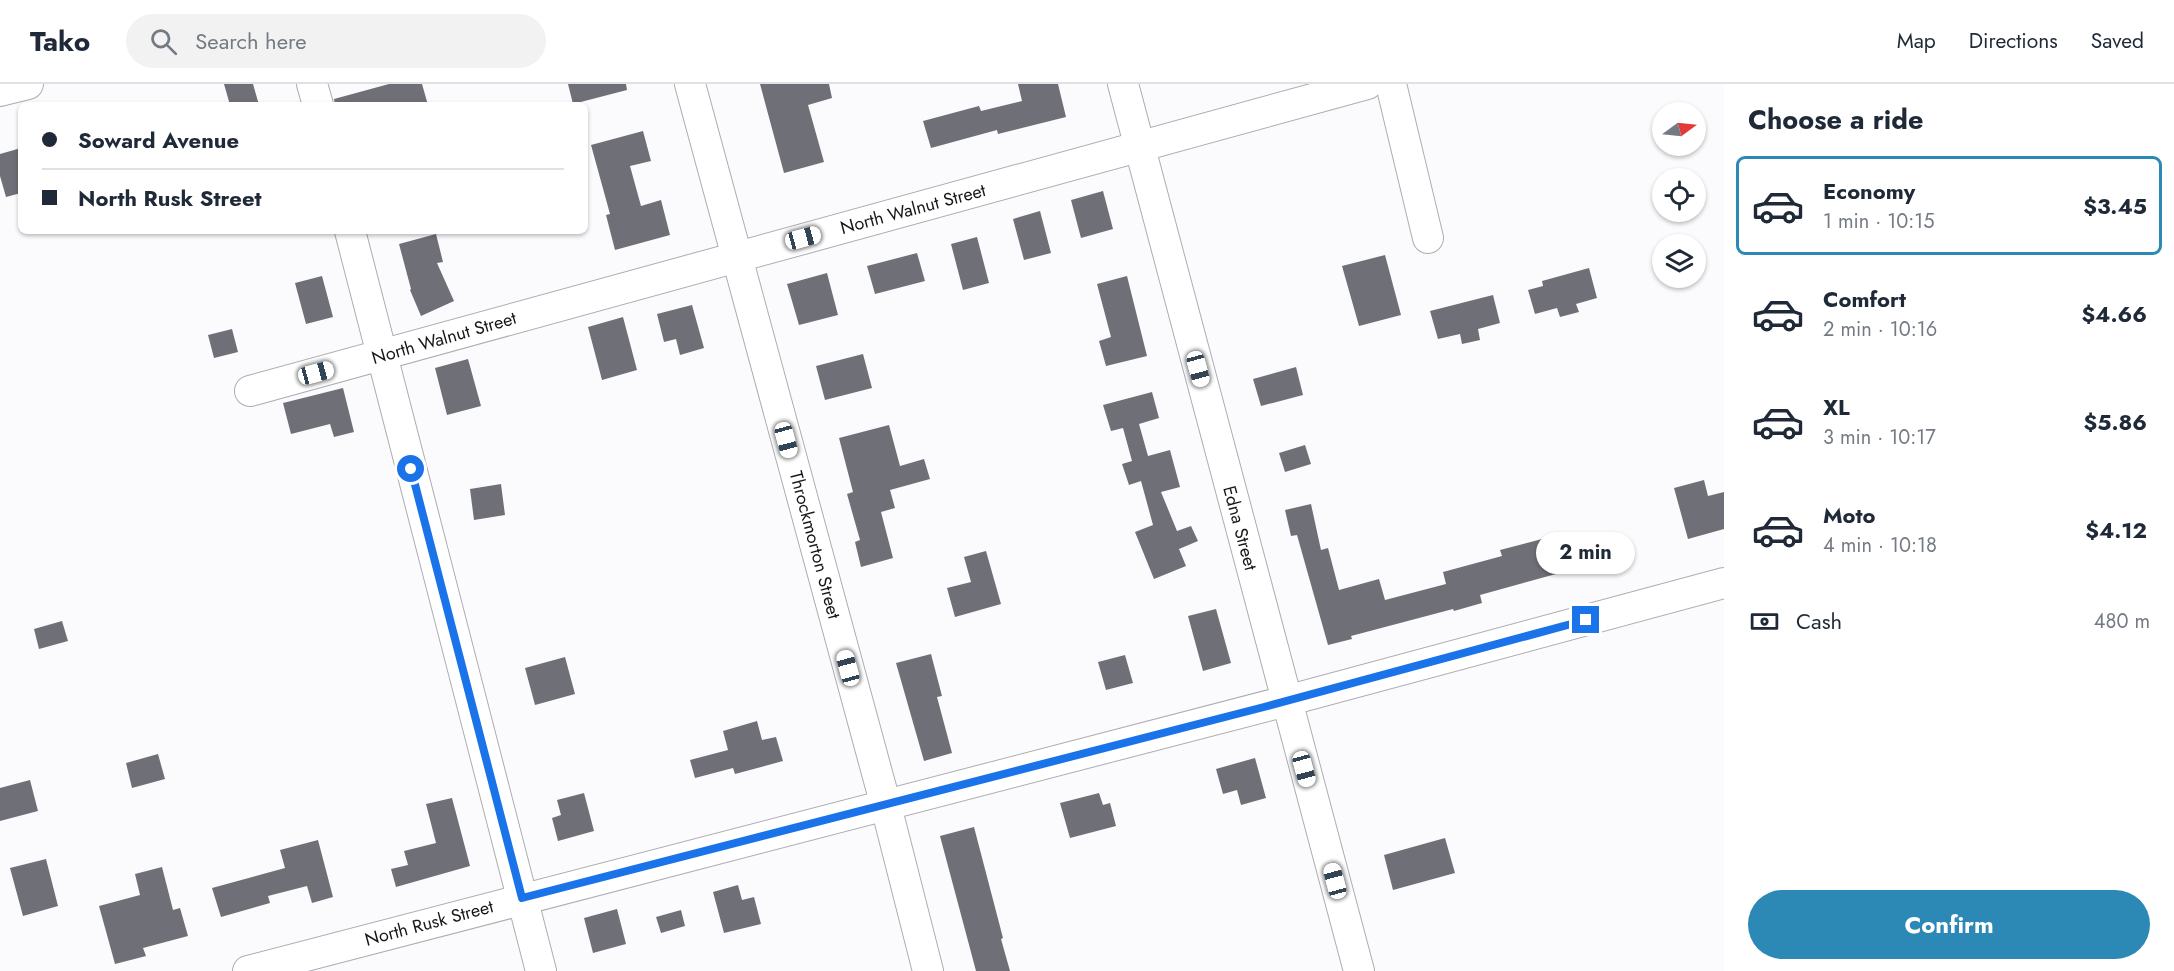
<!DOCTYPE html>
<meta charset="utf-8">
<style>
:root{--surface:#fff;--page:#f2f2f3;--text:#1f2937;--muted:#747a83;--line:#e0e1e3;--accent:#2c88b5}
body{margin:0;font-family:Jost,sans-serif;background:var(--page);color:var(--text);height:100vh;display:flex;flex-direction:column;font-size:22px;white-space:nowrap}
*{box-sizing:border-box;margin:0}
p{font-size:20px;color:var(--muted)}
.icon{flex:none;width:33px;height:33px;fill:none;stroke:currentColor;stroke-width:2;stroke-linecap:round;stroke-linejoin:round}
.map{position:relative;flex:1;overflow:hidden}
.side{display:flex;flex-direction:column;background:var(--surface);width:450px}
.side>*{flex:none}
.banner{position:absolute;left:18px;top:18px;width:570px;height:132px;border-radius:9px;box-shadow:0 2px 4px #0004;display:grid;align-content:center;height:132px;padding:0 24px;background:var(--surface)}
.needle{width:39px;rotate:75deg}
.tools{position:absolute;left:1652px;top:18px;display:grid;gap:12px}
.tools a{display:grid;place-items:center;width:54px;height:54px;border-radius:50%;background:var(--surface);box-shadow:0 2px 4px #0004;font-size:30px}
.end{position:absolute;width:27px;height:27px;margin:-14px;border:8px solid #1a73e8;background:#fff;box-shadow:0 0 0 3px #fff}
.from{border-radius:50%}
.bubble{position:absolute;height:42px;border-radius:21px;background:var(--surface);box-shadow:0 2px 4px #0004;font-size:20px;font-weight:700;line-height:42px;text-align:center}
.car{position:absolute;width:18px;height:36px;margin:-18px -9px;border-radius:8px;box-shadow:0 0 4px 2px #0007;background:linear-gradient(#fff 24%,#345 0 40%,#fff 0 76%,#345 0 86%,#fff 0)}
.banner b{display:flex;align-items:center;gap:21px;height:57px;font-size:22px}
.banner b+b{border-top:2px solid var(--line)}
.banner i{width:15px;height:15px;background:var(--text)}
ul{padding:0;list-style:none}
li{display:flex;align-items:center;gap:18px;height:99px;margin:0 12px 9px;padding:0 12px;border:3px solid transparent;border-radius:9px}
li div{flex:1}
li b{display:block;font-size:22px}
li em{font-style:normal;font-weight:700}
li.current{border-color:var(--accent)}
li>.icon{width:54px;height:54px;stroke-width:1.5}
h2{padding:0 24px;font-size:27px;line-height:72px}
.pay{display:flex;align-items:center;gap:15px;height:66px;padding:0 24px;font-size:22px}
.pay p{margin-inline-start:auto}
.primary-button{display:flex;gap:12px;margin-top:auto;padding:12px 24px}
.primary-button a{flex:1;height:69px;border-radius:36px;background:var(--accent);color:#fff;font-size:24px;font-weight:700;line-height:69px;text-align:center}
header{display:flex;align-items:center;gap:36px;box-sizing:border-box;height:84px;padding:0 30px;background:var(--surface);border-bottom:2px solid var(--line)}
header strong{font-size:28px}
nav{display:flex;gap:33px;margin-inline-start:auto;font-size:21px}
.search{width:420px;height:54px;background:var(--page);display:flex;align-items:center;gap:15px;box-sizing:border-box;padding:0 21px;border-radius:33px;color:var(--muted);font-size:22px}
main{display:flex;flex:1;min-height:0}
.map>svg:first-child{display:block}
.building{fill:#6f6f77}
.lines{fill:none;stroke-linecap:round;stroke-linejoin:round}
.minor-casing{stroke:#acacb4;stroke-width:32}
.minor{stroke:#fff;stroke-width:30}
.route{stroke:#1a73e8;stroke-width:8}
.labels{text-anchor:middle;stroke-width:4.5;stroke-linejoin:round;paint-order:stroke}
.street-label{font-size:18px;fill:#17171a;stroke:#fff}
</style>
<header>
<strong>Tako</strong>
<div class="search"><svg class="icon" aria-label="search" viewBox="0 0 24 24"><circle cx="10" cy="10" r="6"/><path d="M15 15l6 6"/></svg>Search here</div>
<nav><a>Map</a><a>Directions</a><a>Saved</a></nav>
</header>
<main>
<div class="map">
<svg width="1724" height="887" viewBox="0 0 1724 887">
<rect width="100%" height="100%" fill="#fbfbfe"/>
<path class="building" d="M224 0H253L259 21H230Z
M389 0H422L428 21H335L334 15Z
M568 0H626L627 6 573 20Z
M760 0H829L832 14 808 21 824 78 784 89Z
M1018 0H1058L1066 33 998 50 997 46 931 64 923 37 979 22 981 27 1022 17Z
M643 47 651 77 630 82 641 122 661 116 670 151 615 166 606 131 610 130 591 61Z
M21 64V109L6 113 0 92V70Z
M1103 107 1113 145 1081 154 1071 116Z
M1040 127 1051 169 1024 176 1013 135Z
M436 150 443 178 437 179 454 217 421 232 410 206 411 205 399 160Z
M977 153 989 199 963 206 951 160Z
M917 169 925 197 875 210 867 182Z
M1385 171 1401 231 1359 242 1342 182Z
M1589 184 1597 214 1576 220 1579 228 1560 233 1557 224 1535 230 1528 206 1543 202 1542 197Z
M827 189 838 231 799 241 787 200Z
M322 192 333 233 306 240 295 199Z
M1127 192 1147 272 1106 282 1099 257 1111 253 1097 200Z
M1493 211 1500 239 1478 245 1480 256 1462 260 1460 250 1438 255 1430 227Z
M692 221 704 264 680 271 676 255 664 258 657 230Z
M623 233 637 286 602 296 588 243Z
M232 245 238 268 214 274 208 251Z
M863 270 872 304 825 316 816 282Z
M468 275 481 322 447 331 435 284Z
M1296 283 1303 311 1261 322 1253 295Z
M343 304 354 348 334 353 330 340 291 350 283 319Z
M1152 308 1159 334 1139 340 1148 372 1170 366 1180 403 1161 408 1177 447 1191 442 1198 457 1179 465 1186 482 1154 495 1135 448 1153 441 1141 397 1129 401 1122 380 1132 377 1123 344 1111 347 1103 321Z
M889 341 900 382 924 375 930 395 890 406 895 424 881 428 893 474 861 483 855 458 860 456 847 410 853 408 839 354Z
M1305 361 1311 380 1285 388 1279 369Z
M1704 396 1708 412 1724 408V445L1688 455 1674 404Z
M501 400 505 431 474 436 470 405Z
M1311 420 1321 466 1328 464 1339 506 1379 495 1385 516 1446 500 1443 488 1502 472 1500 466 1557 451 1567 487 1480 511 1482 519 1454 527 1453 525 1351 552 1352 555 1328 561 1297 451 1291 452 1285 426Z
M986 467 1001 520 955 533 947 504 971 498 964 473Z
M1216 525 1231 579 1203 587 1188 532Z
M62 537 68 557 39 565 34 545Z
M931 570 942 612 937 613 952 669 924 677 896 579Z
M1125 571 1133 599 1106 606 1098 578Z
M565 573 575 610 535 621 525 584Z
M757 637 762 656 776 653 783 677 735 690 733 684 695 694 690 676 728 666 723 647Z
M158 670 165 695 132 704 126 679Z
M1255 674 1266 714 1241 721 1237 706 1223 710 1216 685Z
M30 696 38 727 0 737V704Z
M584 709 594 747 558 757 552 734 561 731 557 716Z
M1099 709 1103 721 1110 719 1116 742 1070 754 1060 719Z
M452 714 470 782 396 803 391 785 408 781 404 767 436 759 426 720Z
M974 743 1003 854 1001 855 1010 887H976L940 752Z
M1445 754 1455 789 1393 806 1384 771Z
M318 756 333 813 312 819 307 802 268 812 270 819 221 833 212 804 285 784 280 766Z
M46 775 58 822 23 832 10 784Z
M162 783 173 826 180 824 188 852 143 864 146 872 115 880 99 822 140 811 135 790Z
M738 801 742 816 754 813 761 840 724 849 713 808Z
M617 825 626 860 593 869 584 834Z
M681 826 685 842 661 849 656 833Z"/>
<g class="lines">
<g class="minor-casing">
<path id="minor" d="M312 0 318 21
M690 0 886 722 928 887
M1123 0 1359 887
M1391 0 1428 154
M0 7 28 0
M350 147 541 887
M250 307 1367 0
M248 887 1286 617 1724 499"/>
</g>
<use href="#minor" class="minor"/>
</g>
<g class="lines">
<path class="route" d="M411 385 522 814 1264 623 1586 536"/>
</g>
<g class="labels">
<g class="street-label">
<text transform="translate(913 125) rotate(-15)" y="6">North Walnut Street</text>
<text transform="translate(444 254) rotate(-16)" y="6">North Walnut Street</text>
<text transform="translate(1240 444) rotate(75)" y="6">Edna Street</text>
<text transform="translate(815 461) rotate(75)" y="6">Throckmorton Street</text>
<text transform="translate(429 839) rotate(-15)" y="6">North Rusk Street</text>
</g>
</g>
</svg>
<div class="tools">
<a><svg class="needle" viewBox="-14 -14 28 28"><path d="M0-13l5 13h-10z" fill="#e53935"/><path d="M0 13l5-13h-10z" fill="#747a83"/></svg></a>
<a><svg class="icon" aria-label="locate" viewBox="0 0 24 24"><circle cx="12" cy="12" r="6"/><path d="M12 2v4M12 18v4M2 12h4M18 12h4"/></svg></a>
<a><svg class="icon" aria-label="layers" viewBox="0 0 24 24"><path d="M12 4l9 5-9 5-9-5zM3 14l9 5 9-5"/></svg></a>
</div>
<i class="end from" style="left:411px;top:385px"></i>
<i class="end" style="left:1586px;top:536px"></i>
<div class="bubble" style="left:1536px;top:448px;width:99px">2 min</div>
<i class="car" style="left:803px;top:154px;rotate:75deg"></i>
<i class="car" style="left:1198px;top:285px;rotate:165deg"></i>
<i class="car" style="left:316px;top:289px;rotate:75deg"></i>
<i class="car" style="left:786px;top:356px;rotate:165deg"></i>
<i class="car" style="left:848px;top:584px;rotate:345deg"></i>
<i class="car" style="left:1304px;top:685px;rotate:165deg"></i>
<i class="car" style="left:1335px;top:797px;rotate:345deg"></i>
<div class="banner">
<b><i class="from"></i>Soward Avenue</b>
<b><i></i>North Rusk Street</b>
</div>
</div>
<section class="side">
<h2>Choose a ride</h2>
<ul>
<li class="current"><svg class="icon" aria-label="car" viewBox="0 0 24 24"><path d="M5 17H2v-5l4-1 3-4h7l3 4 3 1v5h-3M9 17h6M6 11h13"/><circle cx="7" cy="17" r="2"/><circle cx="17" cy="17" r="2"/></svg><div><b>Economy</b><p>1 min · 10:15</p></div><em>$3.45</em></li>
<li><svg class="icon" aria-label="car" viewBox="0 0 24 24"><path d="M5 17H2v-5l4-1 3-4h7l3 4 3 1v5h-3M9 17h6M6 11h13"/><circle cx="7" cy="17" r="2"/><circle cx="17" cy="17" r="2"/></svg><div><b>Comfort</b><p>2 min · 10:16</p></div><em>$4.66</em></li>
<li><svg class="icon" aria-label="car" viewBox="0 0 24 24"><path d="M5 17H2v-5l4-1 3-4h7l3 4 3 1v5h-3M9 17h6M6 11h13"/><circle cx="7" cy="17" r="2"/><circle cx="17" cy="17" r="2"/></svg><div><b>XL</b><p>3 min · 10:17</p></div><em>$5.86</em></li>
<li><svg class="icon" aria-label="car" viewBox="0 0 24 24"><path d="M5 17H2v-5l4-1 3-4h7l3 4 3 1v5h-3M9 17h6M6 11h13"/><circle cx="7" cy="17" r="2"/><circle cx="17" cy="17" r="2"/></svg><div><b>Moto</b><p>4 min · 10:18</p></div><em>$4.12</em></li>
</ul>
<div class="pay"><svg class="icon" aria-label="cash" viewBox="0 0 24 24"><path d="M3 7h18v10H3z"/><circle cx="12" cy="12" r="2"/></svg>Cash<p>480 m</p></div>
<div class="primary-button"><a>Confirm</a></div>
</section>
</main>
